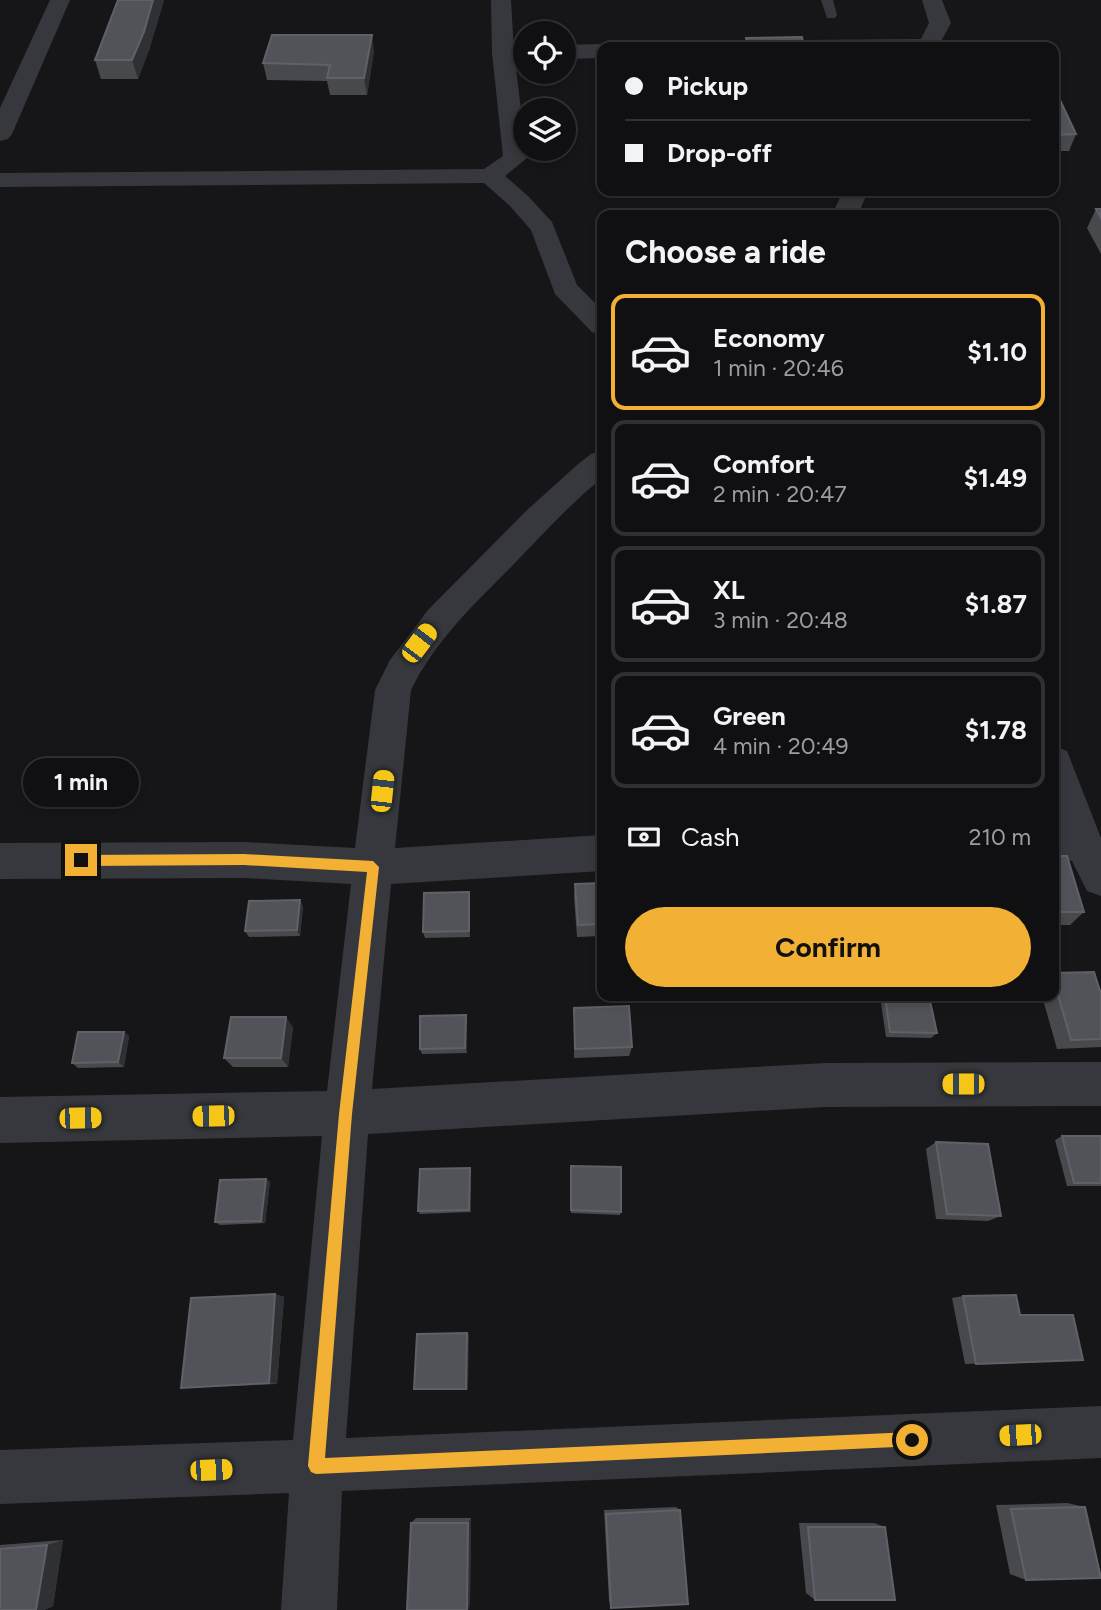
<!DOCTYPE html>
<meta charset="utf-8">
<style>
:root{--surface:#101012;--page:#1e1e20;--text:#f1f3f6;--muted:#9c9d9f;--line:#303032;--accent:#f2b134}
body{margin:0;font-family:Figtree,sans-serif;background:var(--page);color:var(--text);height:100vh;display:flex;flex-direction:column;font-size:26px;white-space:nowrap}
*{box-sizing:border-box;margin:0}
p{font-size:23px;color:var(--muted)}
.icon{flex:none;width:38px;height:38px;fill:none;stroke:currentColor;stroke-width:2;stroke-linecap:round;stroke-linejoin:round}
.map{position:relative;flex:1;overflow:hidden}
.side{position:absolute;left:597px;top:210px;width:462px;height:791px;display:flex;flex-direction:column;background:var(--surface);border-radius:14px;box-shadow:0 4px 10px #0003,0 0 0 2px var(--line)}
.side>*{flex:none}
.hud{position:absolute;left:597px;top:42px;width:462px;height:154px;border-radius:14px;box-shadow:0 4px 10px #0003,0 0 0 2px var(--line);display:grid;align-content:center;height:154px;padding:0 28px;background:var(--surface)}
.fabs{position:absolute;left:513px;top:21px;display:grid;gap:14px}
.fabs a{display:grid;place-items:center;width:63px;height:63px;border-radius:50%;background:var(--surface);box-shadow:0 4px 10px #0003,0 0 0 2px var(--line);font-size:35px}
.end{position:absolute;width:32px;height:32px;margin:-16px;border:9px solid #f2b134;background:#111;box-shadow:0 0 0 4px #111}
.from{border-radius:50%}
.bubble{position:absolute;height:49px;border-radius:24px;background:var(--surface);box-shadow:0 4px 10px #0003,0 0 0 2px var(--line);font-size:23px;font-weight:700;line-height:49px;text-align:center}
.car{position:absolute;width:21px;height:42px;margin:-21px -10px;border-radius:9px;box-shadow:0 0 5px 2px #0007;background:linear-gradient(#f5c518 24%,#345 0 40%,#f5c518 0 76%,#345 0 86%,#f5c518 0)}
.hud b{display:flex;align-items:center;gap:24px;height:66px;font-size:26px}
.hud b+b{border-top:2px solid var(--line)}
.hud i{width:18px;height:18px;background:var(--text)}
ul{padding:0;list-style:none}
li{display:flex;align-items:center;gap:21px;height:116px;margin:0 14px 10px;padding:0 14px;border:4px solid var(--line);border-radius:14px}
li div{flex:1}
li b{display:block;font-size:26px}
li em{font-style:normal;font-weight:700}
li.selected{border-color:var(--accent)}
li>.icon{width:63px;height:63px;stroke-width:1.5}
h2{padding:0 28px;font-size:32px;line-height:84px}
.pay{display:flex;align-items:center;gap:18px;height:77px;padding:0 28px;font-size:26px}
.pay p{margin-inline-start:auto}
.primary-button{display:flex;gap:14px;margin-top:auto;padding:14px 28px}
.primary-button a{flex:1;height:80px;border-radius:42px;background:var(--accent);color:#111;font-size:28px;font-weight:700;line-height:80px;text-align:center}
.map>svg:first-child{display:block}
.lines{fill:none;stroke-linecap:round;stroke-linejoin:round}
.lane{fill:#37383d;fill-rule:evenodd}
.street{fill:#37383d;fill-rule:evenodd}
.wall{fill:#47494d}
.shaded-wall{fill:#2f3033}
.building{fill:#525359;stroke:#5f6168;stroke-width:2}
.route{fill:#f2b134}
</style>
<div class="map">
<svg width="1101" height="1610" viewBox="0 0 1101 1610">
<rect width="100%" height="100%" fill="#161618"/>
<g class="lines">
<path class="lane" d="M821 0H833L837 15 835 18H827Z"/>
<path class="street" d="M50 0H70L12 134 8 139 0 141V108Z
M491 0H511L514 53 527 158 505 176 528 196 552 222 577 285 602 310V335L592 332 555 294 531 230 510 206 484 183 0 187V173L484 169 503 156 492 53Z
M922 0H942L951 23 938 47H788L791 42 799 40 921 39 929 23Z
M602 44 610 47H602V58L564 59V45Z
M843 191H868L858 215H832Z
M602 451V478C570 504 542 535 513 565 475 603 435 641 411 690L395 848 602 835V871L391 884 372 1089 825 1063 1101 1062V1106L825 1107 368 1134 346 1438 1101 1406V1458L342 1491 337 1610H281L289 1493 0 1504V1450L293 1440 322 1136 0 1143V1097L327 1091 351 884 244 878 0 879V843L244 842 355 848 375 690 390 660 428 610 525 512 577 465 591 454Z
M1054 746 1067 751 1101 838V896L1087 891 1072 861 1054 859V825H1057L1054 814Z"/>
</g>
<path class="wall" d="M118 0H164L149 50 138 79H101L95 60Z
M374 51 367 95H330L327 81 267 80 263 63Z
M1054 87 1076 134 1069 151H1054Z
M1096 209H1101V254L1087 228Z
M1054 856 1084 912 1070 925H1054Z
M602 883V936L577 937 574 897 575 884Z
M469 892 470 898V937L425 938 423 932Z
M303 906 300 936 249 937 245 931Z
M1054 973 1101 994V1047L1057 1049 1042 996H1054Z
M880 996H929L937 1033 931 1038 886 1037Z
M574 1008 632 1047 629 1056 574 1058Z
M466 1015 467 1020V1053L422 1054 420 1049Z
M293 1027 288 1067H233L224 1058Z
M124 1032 129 1036 124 1067 78 1068 72 1063Z
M1062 1136H1101V1186H1067L1055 1140Z
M936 1142 1001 1216 988 1221 936 1219 926 1149Z
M571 1166 621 1212 620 1215 571 1213Z
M471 1171V1212L420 1214 418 1211Z
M266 1179 270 1182 265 1223 220 1225 215 1222Z
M275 1294 284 1297 277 1384 181 1388Z
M963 1296 1083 1360 965 1364 952 1298Z
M1067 1503 1085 1507 1026 1580 1010 1574 996 1505Z
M676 1507 680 1510 611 1608 609 1600 604 1510Z
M416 1518H471L470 1604 411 1523Z
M799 1523H874L885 1527 815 1600 806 1593Z
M63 1540 53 1606 44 1610H0V1545Z"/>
<path class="shaded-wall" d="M153 0H164L149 50 138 79 132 60Z
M372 35 374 51 367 95 364 78Z
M469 892 470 898V937L469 931Z
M300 900 303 906 300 936 297 930Z
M466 1015 467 1020V1053L465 1048Z
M286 1017 293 1027 288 1067 281 1058Z
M124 1032 129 1036 124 1067 118 1062Z
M470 1168 471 1171V1212L469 1210Z
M266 1179 270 1182 265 1223 261 1221Z
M275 1294 284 1297 277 1384 269 1383Z
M467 1333 469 1334 468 1390 466 1389Z
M471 1518 470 1604 468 1610V1523Z
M63 1540 53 1606 44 1610H36L47 1545Z"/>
<path class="building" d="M118 0H153L144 32 132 60H95Z
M272 35H372L364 78H327L330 65 263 63Z
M802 37 804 47H748L746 38Z
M1054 87 1076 134 1054 135Z
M1096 209H1101V218Z
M1054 856H1067L1084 912H1054Z
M602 883V924L578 925 575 884Z
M469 892V931L423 932 424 893Z
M300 900 297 930 245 931 249 901Z
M1094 972 1101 994V1039L1071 1040 1054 981V973Z
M885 996H929L937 1033 890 1032Z
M629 1006 632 1047 575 1049 574 1008Z
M466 1015 465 1048 420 1049V1016Z
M231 1017H286L281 1058H224Z
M78 1032H124L118 1062 72 1063Z
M1062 1136H1101V1183H1074Z
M936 1142 988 1144 1001 1216 947 1214Z
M571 1166 621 1167V1212L571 1210Z
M470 1168 469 1210 418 1211 420 1169Z
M266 1179 261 1221 215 1222 220 1180Z
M275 1294 269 1383 181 1388 191 1298Z
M1016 1295 1020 1315H1073L1083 1360 976 1364 963 1296Z
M467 1333 466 1389H414L417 1334Z
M1085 1507 1101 1578 1026 1580 1011 1509Z
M680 1510 688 1604 611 1608 606 1514Z
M411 1523H468L467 1610H407Z
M808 1527H885L895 1600H815Z
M47 1545 36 1610H0V1549Z"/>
<path class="route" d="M244 854 373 861 379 867 352 1114 325 1458 912 1432 917 1435 919 1440 917 1446 316 1474 311 1472 308 1466 339 1114 367 872 244 865 81 866 76 860 81 855Z"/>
</svg>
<div class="fabs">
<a><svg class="icon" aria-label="locate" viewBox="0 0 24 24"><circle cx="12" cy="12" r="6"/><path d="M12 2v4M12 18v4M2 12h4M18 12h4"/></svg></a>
<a><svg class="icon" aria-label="layers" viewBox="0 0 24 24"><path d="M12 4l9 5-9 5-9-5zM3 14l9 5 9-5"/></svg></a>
</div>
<i class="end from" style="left:912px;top:1440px"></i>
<i class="end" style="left:81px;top:860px"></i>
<div class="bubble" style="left:23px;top:758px;width:116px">1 min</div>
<i class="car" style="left:419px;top:643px;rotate:37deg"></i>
<i class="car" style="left:382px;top:791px;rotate:6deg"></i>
<i class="car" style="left:963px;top:1084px;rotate:270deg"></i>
<i class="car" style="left:213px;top:1116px;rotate:269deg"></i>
<i class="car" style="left:80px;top:1118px;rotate:89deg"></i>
<i class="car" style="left:1020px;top:1435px;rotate:267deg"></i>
<i class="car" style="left:211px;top:1470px;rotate:88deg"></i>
<div class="hud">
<b><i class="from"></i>Pickup</b>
<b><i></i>Drop-off</b>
</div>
<section class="side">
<h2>Choose a ride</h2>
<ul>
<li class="selected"><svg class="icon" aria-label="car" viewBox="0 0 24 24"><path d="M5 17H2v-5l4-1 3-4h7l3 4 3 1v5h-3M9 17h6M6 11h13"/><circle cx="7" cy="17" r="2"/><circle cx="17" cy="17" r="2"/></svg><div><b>Economy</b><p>1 min · 20:46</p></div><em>$1.10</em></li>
<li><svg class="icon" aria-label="car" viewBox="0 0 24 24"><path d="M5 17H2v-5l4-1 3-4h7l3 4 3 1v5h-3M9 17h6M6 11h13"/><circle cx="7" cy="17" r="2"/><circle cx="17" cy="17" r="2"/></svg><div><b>Comfort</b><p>2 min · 20:47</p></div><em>$1.49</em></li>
<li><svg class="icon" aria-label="car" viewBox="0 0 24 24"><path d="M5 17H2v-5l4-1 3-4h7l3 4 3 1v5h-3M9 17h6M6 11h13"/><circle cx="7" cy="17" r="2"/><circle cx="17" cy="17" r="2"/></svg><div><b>XL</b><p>3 min · 20:48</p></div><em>$1.87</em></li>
<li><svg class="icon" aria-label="car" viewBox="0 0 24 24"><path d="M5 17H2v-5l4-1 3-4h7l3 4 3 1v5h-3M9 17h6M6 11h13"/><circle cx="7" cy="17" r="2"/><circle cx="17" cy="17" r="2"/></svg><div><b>Green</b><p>4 min · 20:49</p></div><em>$1.78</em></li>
</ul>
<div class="pay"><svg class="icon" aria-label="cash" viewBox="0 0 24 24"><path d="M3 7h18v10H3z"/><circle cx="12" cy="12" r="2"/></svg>Cash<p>210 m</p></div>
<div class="primary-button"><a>Confirm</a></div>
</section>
</div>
